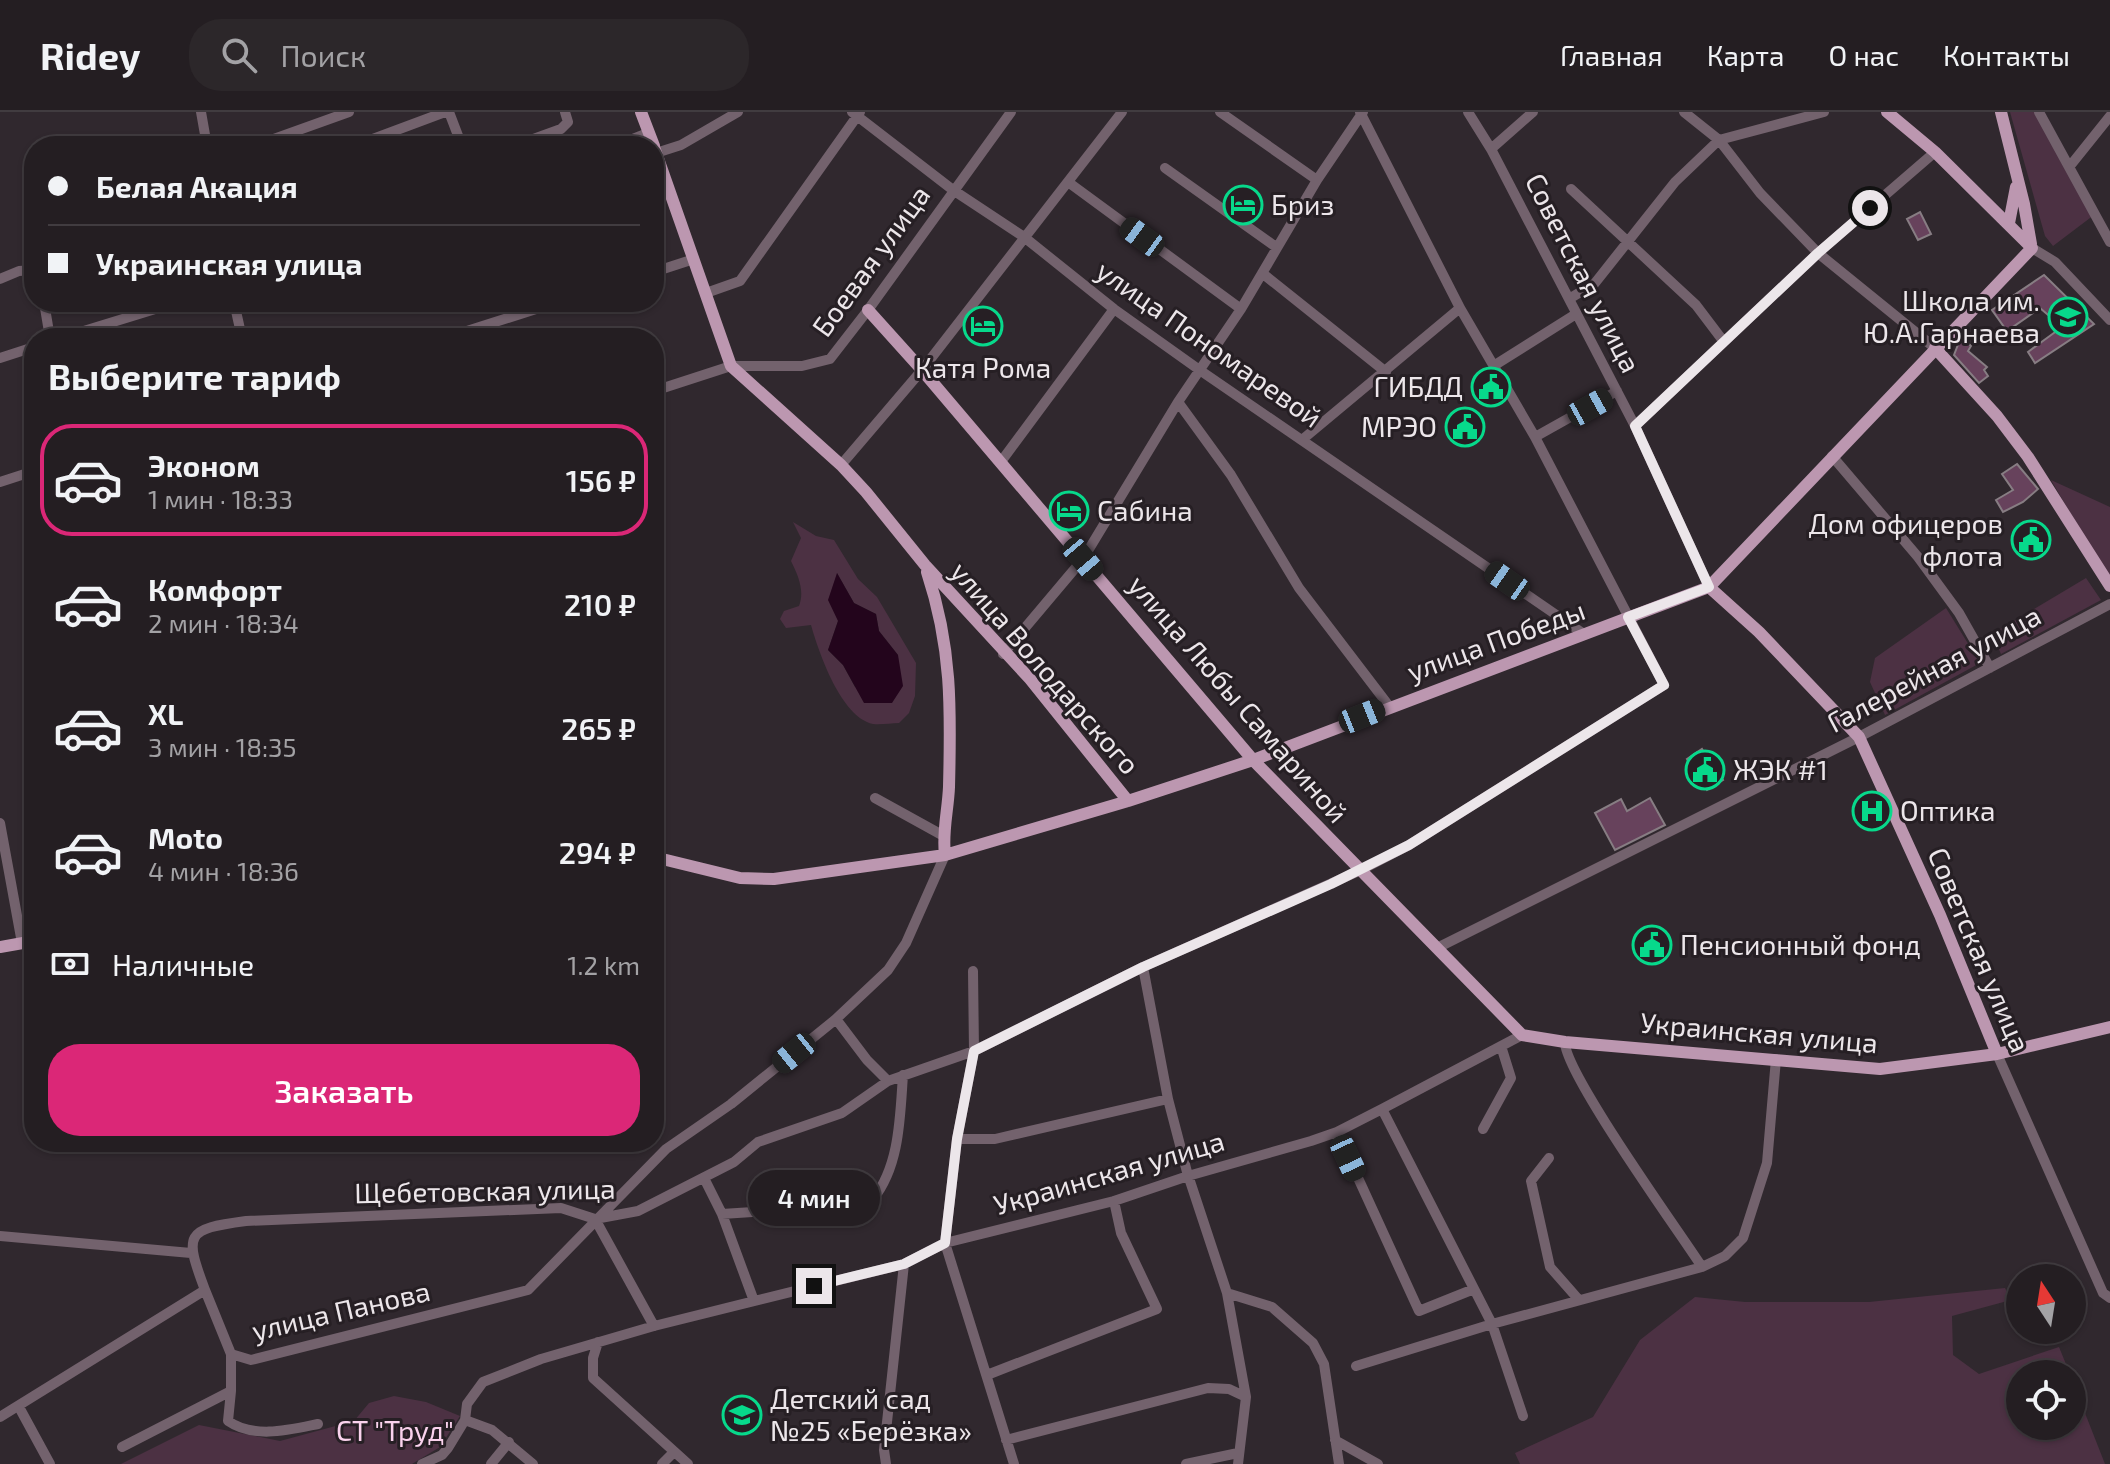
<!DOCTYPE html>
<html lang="ru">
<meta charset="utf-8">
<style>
:root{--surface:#241e22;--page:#2c272a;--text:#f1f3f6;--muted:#a3a2a5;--line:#413c40;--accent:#db2777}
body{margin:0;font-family:"Exo 2",sans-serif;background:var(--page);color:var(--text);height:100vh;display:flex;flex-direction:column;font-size:30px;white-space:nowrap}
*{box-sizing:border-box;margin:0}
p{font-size:26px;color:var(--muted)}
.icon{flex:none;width:44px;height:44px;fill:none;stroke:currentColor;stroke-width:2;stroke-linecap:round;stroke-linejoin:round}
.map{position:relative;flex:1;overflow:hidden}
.side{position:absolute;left:24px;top:216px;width:640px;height:824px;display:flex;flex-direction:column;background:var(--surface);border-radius:32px;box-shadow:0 2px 6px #0004,0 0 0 2px var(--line)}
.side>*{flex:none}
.banner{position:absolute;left:24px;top:24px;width:640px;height:176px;border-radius:32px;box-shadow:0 2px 6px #0004,0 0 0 2px var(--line);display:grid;align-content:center;height:176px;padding:0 24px;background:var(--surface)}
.needle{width:52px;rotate:348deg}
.buttons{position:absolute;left:2006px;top:1152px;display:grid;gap:16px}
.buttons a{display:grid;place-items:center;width:80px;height:80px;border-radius:50%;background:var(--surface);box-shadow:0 2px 6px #0004,0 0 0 2px var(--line);font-size:40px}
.end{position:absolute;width:36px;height:36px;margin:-18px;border:10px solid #ece6ea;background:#111;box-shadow:0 0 0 4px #111}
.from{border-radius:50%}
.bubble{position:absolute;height:56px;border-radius:28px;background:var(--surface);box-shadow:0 2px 6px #0004,0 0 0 2px var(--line);font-size:26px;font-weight:600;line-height:56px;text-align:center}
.car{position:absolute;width:24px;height:48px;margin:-24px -12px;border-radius:10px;box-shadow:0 0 6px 2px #0007;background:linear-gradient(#222 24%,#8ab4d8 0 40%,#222 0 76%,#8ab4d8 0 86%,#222 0)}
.banner b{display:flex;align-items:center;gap:28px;height:76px;font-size:30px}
.banner b+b{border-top:2px solid var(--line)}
.banner i{width:20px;height:20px;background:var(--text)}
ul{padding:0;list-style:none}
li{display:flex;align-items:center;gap:24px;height:112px;margin:0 16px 12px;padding:0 8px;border:4px solid transparent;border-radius:32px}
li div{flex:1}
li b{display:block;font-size:30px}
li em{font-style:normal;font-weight:600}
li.active{border-color:var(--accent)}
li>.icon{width:72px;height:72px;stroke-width:1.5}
h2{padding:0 24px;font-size:36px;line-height:96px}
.pay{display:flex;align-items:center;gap:20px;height:88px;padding:0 24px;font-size:30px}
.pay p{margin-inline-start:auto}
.cta{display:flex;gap:16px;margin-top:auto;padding:16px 24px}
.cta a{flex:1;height:92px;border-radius:32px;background:var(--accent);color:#fff;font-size:32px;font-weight:600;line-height:92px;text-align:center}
header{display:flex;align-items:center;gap:48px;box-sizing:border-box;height:112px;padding:0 40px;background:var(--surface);border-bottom:2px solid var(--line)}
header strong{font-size:38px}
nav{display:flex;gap:44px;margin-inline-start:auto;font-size:28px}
.search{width:560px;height:72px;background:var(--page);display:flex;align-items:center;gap:20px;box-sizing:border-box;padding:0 28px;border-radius:32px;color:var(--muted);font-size:30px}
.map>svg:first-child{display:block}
.green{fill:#4c3143;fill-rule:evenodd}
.water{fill:#23051c}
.building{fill:#67425c;stroke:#877d83;stroke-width:2}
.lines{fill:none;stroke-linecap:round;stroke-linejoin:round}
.minor{stroke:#73626d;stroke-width:10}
.major{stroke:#bc97b0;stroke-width:12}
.route{stroke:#ece6ea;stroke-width:10}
.labels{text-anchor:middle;stroke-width:6;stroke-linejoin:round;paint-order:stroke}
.poi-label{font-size:28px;fill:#ece6ea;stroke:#261f24;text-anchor:start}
.street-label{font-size:28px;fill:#ece6ea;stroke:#261f24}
.park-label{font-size:28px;fill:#fad2ed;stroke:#261f24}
</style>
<header>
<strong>Ridey</strong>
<div class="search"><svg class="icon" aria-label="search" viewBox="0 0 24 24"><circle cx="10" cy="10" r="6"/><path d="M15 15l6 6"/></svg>Поиск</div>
<nav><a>Главная</a><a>Карта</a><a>О нас</a><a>Контакты</a></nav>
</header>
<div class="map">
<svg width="2110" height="1352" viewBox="0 0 2110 1352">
<rect width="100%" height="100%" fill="#30282e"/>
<path class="green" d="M2010 0H2037L2094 103 2053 134 2045 124Z
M2051 368 2110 395V469Z
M793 410 816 424 834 428 858 467 877 485 916 551 915 584 909 601 899 611C891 611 881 613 873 612 841 605 819 541 811 513L786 516 780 507 784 499 799 494C805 479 798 463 791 449L801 426ZM837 461 854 491 876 502 879 519 898 543 855 575 843 553 828 538 838 509Z
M2086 466 2101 488 2001 542 1992 522Z
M1946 496 1980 551 1885 603 1870 570 1875 546Z
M2005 1176 2011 1188 1952 1204 1953 1243 1979 1262 2059 1235 2070 1262H2020V1314H2072V1268L2105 1352H1520L1515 1341 1593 1305 1640 1228 1695 1185 1745 1190H1869Z
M394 1284 426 1290 460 1304 440 1335 412 1352H121L199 1313 280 1329 354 1309 369 1291Z"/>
<path class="water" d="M837 461 854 491 876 502 879 519 898 543 903 574 892 591H864L843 553 828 538 838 509 828 488Z"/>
<path class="building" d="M1920 100 1931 122 1918 128 1907 107Z
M2044 163 2094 212 2035 251 2028 240 2062 215 2040 196 2007 219 1992 198Z
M1961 225 1971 234 1968 239 1987 255 1984 258 1988 264 1979 271 1954 243Z
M2017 352 2038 377 2023 390 2003 400 1996 388 2013 378 2002 362Z
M1702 637 1723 668 1707 678 1687 647Z
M1650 686 1665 713 1615 738 1595 701 1621 687 1627 699Z"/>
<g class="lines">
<path class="minor" d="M201 0 207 34
M449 0 462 34
M852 0 953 78 1024 125 1114 197 1201 259 1584 522
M1220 0 1317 68
M1468 0 1491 37 1635 314 1709 475
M1684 0 1719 28 1760 81 1818 141 1935 236
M2039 0 2110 130
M254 34 349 0
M354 34 445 0
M514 34 561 17 568 10 565 0
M615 34 648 21
M1491 37 1533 0
M656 41 681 33 738 0
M2070 54 2110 4
M1165 56 1276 135
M1068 70 1241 197
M1571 77 1696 193 1724 230
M2032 136 2055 150 2110 208
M654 160 694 147
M1262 161 1386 260
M0 167 19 159 34 158
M706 181 740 169 860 0
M1569 187 1595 171 1675 70 1719 28 1824 0
M44 190 50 226
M234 190 242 226
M61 226 178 190
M445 226 558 190
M0 246 34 235
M1495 253 1576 202
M654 279 731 254H802L830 247 868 198 1011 0
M1178 290 1231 363 1299 476 1389 594
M1635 314 1818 141 1935 40
M1535 325 1617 279
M1303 327 1460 196
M1832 344 1918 445 1959 501 1990 556
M1000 351 1114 197
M841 353 922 258 1122 0
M0 370 34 359
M1003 542 1083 447 1178 290 1241 197 1317 68 1363 0
M875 686 942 723
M0 711 22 831
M1437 836 1859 625 2110 492
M1143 855 1168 987 1187 1060 1227 1181 1246 1285 1238 1352
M973 859 974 939 957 1027 945 1131 1014 1352
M836 907 867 948 888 969
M1565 930C1564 960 1678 1118 1702 1155
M1997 942 2103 1181 2110 1186
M1382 997 1492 1212 1523 1304
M1483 1017 1511 966 1501 934
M1337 1020 1419 1199 1474 1177
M957 1027H995L1168 987
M1549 1046 1531 1069 1550 1155 1579 1188
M704 1066 722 1102 797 1097 873 1087C900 1054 900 1004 903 963
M722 1102 754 1189
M595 1107 654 1214
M0 1124 191 1141
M205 1178C184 1122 185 1117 246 1109L561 1096 595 1107 638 1099 734 1050 758 1030 842 1001 888 969 974 939 1143 855 1359 759 1409 733 1664 573 1535 325 1460 196 1360 0
M1227 1181 1272 1195 1313 1231 1324 1252 1339 1352
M598 1230 593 1246V1266L688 1352
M1356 1254 1492 1212 1702 1155 1725 1144 1743 1126 1767 1051 1776 947
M987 1263 1157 1197 1121 1121 1114 1089
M231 1279 228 1309C254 1327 289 1318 318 1312
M19 1295 50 1352
M0 1305 205 1178 231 1242 251 1248 528 1178 666 1037 731 992 836 907 888 858 906 831 945 743
M465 1308 492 1318 533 1352
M1006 1328 1208 1276 1229 1277 1246 1285
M1335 1328 1378 1352
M122 1335 231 1279V1242
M422 1352 442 1343 448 1336 465 1308 467 1292 483 1270 541 1247 654 1214 904 1152 945 1131 1114 1089 1188 1064 1311 1029 1337 1020 1382 997 1522 923
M491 1352 509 1330
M662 1352 673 1341
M886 1352 884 1338 904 1152
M1186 1352 1238 1341"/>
<path class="major" d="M641 0 654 34
M1887 0 1935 40 2032 136
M2001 0 2024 92 2031 132
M654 35 731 254 841 353 866 380 925 453 1030 567 1128 689
M2009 111 2016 75
M868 198 922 258 1253 648 1522 923 1565 930 1880 957 1997 942 2110 915
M1935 236 1997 304 2028 345 2110 474
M927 460C952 535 951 597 949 675 948 699 942 720 945 743
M1709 475 1759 520 1859 625 1940 803 1997 942
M654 745 740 766 774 767 945 743 1128 689 1253 648 1709 475 2032 136
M0 835 34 829"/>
</g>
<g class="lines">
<path class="route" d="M814 1174 904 1152 945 1131 957 1027 974 939 1143 855 1331 772 1409 733 1664 573 1628 505 1709 475 1635 314 1818 141 1870 96"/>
</g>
<defs>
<g id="hotel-ring" transform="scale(2)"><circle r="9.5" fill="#261f24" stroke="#07d98b" stroke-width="1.5"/><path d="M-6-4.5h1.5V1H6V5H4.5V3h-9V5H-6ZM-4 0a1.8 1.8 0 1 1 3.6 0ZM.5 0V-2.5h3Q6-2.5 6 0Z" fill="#07d98b"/></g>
<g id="school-ring" transform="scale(2)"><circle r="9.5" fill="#261f24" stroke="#07d98b" stroke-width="1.5"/><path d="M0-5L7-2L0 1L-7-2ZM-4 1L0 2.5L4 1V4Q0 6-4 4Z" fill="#07d98b"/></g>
<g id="civic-ring" transform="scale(2)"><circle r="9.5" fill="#261f24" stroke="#07d98b" stroke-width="1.5"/><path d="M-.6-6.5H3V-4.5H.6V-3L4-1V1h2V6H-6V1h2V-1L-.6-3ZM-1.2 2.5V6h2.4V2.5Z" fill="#07d98b"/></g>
<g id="hospital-ring" transform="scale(2)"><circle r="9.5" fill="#261f24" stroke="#07d98b" stroke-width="1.5"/><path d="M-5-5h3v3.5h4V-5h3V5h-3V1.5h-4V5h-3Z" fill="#07d98b"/></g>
</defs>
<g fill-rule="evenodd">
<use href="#hotel-ring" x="1243" y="93"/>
<use href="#school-ring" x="2068" y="205"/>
<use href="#hotel-ring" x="983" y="214"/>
<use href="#civic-ring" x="1491" y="275"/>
<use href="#civic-ring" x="1465" y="315"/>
<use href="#hotel-ring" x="1069" y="399"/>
<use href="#civic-ring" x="2031" y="428"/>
<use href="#civic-ring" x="1705" y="658"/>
<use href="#hospital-ring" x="1872" y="699"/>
<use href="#civic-ring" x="1652" y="833"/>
<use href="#school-ring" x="742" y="1303"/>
</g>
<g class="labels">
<g class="poi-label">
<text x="1271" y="103">Бриз</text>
<text x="2040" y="199" text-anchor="end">Школа им.<tspan x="2040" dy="32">Ю.А.Гарнаева</tspan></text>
<text x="983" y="266" text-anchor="middle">Катя Рома</text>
<text x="1463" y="285" text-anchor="end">ГИБДД</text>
<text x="1437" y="325" text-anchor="end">МРЭО</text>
<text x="1097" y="409">Сабина</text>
<text x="2003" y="422" text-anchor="end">Дом офицеров<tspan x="2003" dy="32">флота</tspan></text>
<text x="1733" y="668">ЖЭК #1</text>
<text x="1900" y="709">Оптика</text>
<text x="1680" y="843">Пенсионный фонд</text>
<text x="770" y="1297">Детский сад<tspan x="770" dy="32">№25 «Берёзка»</tspan></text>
</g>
<g class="street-label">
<text transform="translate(871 149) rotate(-54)" y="10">Боевая улица</text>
<text transform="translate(1583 161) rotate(63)" y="10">Советская улица</text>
<text transform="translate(1209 232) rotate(35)" y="10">улица Пономаревой</text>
<text transform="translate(1496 529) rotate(-20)" y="10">улица Победы</text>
<text transform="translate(1045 556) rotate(49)" y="10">улица Володарского</text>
<text transform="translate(1934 557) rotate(-28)" y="10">Галерейная улица</text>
<text transform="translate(1238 587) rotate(49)" y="10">улица Любы Самариной</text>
<text transform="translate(1979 838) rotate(67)" y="10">Советская улица</text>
<text transform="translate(1759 921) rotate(5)" y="10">Украинская улица</text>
<text transform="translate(1109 1061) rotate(-16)" y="10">Украинская улица</text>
<text transform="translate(485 1079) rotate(-1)" y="10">Щебетовская улица</text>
<text transform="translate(341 1199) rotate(-13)" y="10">улица Панова</text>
</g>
<g class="park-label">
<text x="395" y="1329">СТ "Труд"</text>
</g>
</g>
</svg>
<div class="buttons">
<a><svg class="needle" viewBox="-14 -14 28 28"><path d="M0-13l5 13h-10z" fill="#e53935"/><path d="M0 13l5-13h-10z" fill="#a3a2a5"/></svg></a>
<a><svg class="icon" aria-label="locate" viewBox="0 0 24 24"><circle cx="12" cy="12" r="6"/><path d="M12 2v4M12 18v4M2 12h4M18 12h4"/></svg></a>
</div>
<i class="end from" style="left:1870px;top:96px"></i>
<i class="end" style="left:814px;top:1174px"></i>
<div class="bubble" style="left:748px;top:1058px;width:132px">4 мин</div>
<i class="car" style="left:1142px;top:125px;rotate:306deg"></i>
<i class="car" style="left:1590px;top:295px;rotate:61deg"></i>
<i class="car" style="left:1083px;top:447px;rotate:140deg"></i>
<i class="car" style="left:1507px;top:469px;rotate:305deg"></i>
<i class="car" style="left:1362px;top:604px;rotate:68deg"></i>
<i class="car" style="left:794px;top:941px;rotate:231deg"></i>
<i class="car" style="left:1348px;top:1046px;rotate:155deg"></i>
<div class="banner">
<b><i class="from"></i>Белая Акация</b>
<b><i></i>Украинская улица</b>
</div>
<section class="side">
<h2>Выберите тариф</h2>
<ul>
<li class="active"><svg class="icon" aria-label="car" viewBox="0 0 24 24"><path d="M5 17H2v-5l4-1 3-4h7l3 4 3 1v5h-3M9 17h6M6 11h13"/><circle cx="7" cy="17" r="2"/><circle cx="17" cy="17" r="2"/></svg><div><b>Эконом</b><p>1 мин · 18:33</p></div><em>156 ₽</em></li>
<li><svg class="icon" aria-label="car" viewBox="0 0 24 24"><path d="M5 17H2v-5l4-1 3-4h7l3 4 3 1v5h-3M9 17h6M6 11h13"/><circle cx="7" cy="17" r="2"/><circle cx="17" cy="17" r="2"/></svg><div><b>Комфорт</b><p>2 мин · 18:34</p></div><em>210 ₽</em></li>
<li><svg class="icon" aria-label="car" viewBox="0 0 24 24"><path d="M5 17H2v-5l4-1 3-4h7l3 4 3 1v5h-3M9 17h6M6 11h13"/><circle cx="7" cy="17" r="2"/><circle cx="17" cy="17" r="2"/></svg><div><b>XL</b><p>3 мин · 18:35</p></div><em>265 ₽</em></li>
<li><svg class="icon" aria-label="car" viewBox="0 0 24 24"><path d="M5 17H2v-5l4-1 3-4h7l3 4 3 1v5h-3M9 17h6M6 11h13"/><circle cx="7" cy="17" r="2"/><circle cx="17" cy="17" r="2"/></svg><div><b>Moto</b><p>4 мин · 18:36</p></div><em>294 ₽</em></li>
</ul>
<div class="pay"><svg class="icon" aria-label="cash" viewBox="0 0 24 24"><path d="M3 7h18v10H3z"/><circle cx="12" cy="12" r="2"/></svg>Наличные<p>1.2 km</p></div>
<div class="cta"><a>Заказать</a></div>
</section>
</div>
